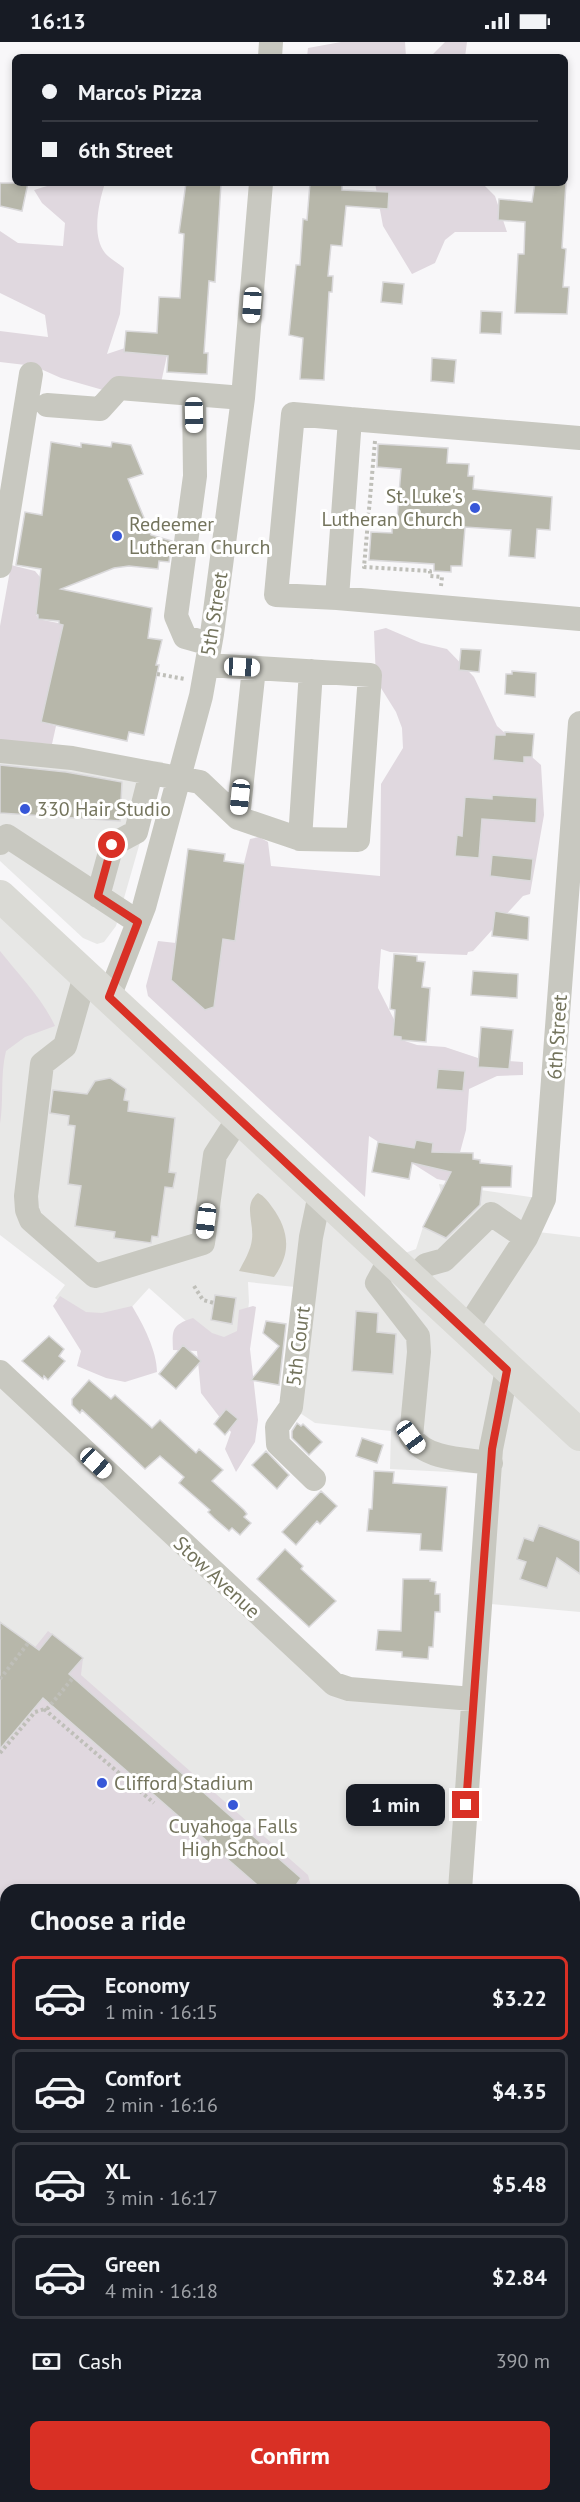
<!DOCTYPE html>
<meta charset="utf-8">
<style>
:root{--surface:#171b24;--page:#242831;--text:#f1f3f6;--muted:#9ea1a6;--line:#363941;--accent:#d93025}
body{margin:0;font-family:"PT Sans",sans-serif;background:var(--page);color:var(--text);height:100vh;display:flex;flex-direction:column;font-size:22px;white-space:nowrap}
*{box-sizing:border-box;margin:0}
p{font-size:20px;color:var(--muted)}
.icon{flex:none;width:33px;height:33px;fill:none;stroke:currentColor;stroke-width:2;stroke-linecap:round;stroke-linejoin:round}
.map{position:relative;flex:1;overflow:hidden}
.details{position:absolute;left:0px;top:1842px;width:580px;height:618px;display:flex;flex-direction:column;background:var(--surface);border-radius:18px 18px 0 0;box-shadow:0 3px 9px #0003}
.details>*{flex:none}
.banner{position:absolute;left:12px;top:12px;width:556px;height:132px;border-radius:9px;box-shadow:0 3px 9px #0003;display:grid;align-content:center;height:132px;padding:0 30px;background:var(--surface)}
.end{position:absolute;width:27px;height:27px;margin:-14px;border:8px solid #d93025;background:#fff;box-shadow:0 0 0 3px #fff}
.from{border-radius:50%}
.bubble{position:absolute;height:42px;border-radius:9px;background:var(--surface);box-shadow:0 3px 9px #0003;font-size:20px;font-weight:700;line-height:42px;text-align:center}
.car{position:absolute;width:18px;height:36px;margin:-18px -9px;border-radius:8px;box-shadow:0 0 4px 2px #0007;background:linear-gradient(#fff 24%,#345 0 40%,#fff 0 76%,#345 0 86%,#fff 0)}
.banner b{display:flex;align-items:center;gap:21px;height:57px;font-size:22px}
.banner b+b{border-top:2px solid var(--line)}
.banner i{width:15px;height:15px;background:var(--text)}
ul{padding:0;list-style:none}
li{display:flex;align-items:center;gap:18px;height:84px;margin:0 12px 9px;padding:0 18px;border:3px solid var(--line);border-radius:9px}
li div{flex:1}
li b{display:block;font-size:22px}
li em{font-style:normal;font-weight:700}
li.selected{border-color:var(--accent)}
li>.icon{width:54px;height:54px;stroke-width:1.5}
h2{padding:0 30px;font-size:27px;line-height:72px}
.pay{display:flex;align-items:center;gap:15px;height:66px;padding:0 30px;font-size:22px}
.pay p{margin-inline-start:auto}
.primary-button{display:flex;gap:12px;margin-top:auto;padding:12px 30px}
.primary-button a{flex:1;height:69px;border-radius:9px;background:var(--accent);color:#fff;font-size:24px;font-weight:700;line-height:69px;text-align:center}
.status{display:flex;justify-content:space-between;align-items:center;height:42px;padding:0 30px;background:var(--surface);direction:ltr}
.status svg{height:16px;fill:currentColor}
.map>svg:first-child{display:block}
.built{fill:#e8e8e7}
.green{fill:#e0d8df}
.water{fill:#cccabf}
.building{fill:#b7b7aa;stroke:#dad9db;stroke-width:1.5}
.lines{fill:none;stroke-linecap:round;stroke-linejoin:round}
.path{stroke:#bfbfb9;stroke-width:4;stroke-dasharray:3 3;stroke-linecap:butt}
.minor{stroke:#c8c8c0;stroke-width:24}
.major{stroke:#dadad5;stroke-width:32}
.route{stroke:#d93025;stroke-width:8}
.poi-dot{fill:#3757d8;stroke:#fff;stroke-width:2}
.labels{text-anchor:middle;stroke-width:6;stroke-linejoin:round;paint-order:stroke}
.poi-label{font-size:20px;fill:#74745d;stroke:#fff;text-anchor:start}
.street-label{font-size:20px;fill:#74745d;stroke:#fff}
</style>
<div class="status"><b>16:13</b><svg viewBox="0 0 49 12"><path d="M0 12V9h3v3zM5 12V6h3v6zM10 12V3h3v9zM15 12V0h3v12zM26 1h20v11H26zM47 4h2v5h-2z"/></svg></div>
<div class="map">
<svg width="580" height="2460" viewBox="0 0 580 2460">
<rect width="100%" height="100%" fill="#f8f7f9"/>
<path class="built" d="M0 703 163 720 116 884 104 900 97 902 83 896 0 819Z
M0 854 389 1217 416 1207 423 1185 441 1151 439 1142 544 1157 530 1189 580 1195V1570L480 1561 489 1432 390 1427 391 1389 315 1381 291 1365 305 1246 248 1240 249 1260 241 1328 149 1246 101 1299 55 1256 65 1243 0 1193Z
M0 1330 319 1630 473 1657 460 1848H6V2294L0 2291Z"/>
<path class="green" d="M341 0H405L406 15H307L308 6Z
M445 0H467L465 15H430Z
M57 141H105C99 160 91 193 105 211 109 216 118 221 124 226L120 272 107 312 158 295 169 304 161 341 145 360 61 336 34 324 0 320V289L48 295 45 273 0 251V189L18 201 63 204 65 181 42 161 34 148Z
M375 141H482L495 154 507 190H455L445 198 435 221 412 232 383 184Z
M11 523 35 529 40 535 36 572 38 577 68 583 56 614 41 680 56 684 52 702 0 699V584Z
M386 586 421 601 447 607 474 635 497 684 541 723 544 773 530 852 523 854 473 909 468 910 467 913 390 910 381 907 378 946 405 999 417 1003 445 1005 481 1017 523 1020V1033L497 1034 469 1047 466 1088 452 1140 437 1137 369 1094 365 1155 148 954 146 944 158 899 176 901 171 938 205 968 214 965 223 897 235 898 244 821 250 797 259 795 268 800 271 824 380 834 381 742 403 706 402 686 396 670 376 638 374 589Z
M0 909C19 933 42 956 55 984L25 995 6 1009C0 1033 4 1058 0 1082Z
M60 1254 86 1270 102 1271 132 1264C143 1282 157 1309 157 1330L125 1340 106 1336 77 1324 81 1309 53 1264Z
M253 1264 256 1265 250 1307 258 1378 255 1400 236 1430 225 1407 231 1390 201 1351 197 1309 173 1308C172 1287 172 1283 193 1276L212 1291 224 1295 237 1289 239 1268Z
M48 1589 83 1616 81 1633 308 1833 312 1848H6V1924L0 1919V1649Z
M6 1989V2040L0 2047V1995Z
M4 2118 6 2119V2266L0 2263V2126Z
M0 2291 6 2294V2454H262V2460H0Z"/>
<path class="water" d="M258 1151C264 1154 268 1159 272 1165 289 1188 292 1211 274 1235L239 1229C244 1219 251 1208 252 1197 254 1180 243 1162 258 1151Z"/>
<path class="building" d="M0 141H28L22 169 0 164Z
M186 141H221L215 240 209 239 204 311H208L207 332H201L167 330 168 314 124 310 126 289 157 291 159 255 180 256 184 192 179 191Z
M310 141H342V148L389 150 388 167 346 164 342 204 331 203 328 234H333L332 250H329L324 338 300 337 303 296 289 293 296 223H300L303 177 307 178Z
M535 141H566L562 206 566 207 563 245H569L567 272 515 271 518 212H524L525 180 498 178 499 157 532 160Z
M383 240 404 242 402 262 381 260Z
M481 269 502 270 501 292 480 291Z
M432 316 456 318 454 341 431 339Z
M51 400 81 405V401L111 405 112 400 131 403 143 432 128 437 151 493 172 499 169 520 159 519 158 527 129 524 114 526 61 547 152 566 148 596 162 598 156 623H159L144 693 129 690 127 699 41 680 63 583 59 582V579L38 577V573L36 572 41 527 16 523 25 470 42 473Z
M378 402 448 406 447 421 469 422 468 434H474L473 447 552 455 550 488 537 487 535 516 509 514 511 488 465 485 462 524H451V530L434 529V522L369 518 371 490 392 491V476L397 477 401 427 377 425Z
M461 607 481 608 479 630 459 628Z
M512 629 536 631 535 655 505 652 506 632H512Z
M505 690 534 692 532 715H524V721L493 718 495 693H505Z
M0 723 66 730 122 740 120 779 0 771Z
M492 753 537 756 536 781 482 777 479 816 455 814 457 793 462 794 465 755 492 757Z
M188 807 225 812 224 819 245 822 235 899 223 897 214 965 205 968 171 938Z
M492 813 533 817 531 839 490 834Z
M495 869 529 875 528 898 492 894Z
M394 912 417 914V919L425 920 422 945 430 946 426 1000 401 998V995L393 994 395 968 390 967Z
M473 929 518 932 517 956 471 953Z
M481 985 513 988 509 1027 478 1025Z
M438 1027 465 1029 463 1049 436 1047Z
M110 1036 126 1047 124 1058 129 1059 128 1069 175 1076 169 1130 176 1131 173 1146 165 1145 158 1195 152 1194 151 1201 114 1196 115 1190 75 1184 81 1144 68 1142 75 1084 68 1083 69 1074 50 1071 53 1048 87 1052 95 1039Z
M416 1098 433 1101 432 1110 473 1111V1117L480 1118V1121L512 1124 511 1145H482L480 1163 446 1196 423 1185 451 1130 412 1121 409 1137 372 1130 378 1100 414 1106Z
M215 1253 236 1256 232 1282 211 1278Z
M356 1269 378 1271 377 1290 396 1292 393 1332 352 1329Z
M266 1279 286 1282 279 1343 251 1338 279 1304 263 1291Z
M49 1294 64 1307 59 1314 65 1319 48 1338 44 1334 43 1337 22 1319Z
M183 1303 201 1319 176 1347 159 1332Z
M89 1338 111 1357 115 1353 152 1386 160 1378 196 1411 199 1407 223 1428 212 1439 244 1468 247 1472 244 1475 251 1481 240 1493 232 1486 229 1489 214 1476 208 1470 210 1468 179 1441 184 1435 160 1414 145 1427 82 1368 80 1371 72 1363V1357Z
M226 1367 238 1377 225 1393 214 1382Z
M297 1381 301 1384 303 1382 322 1400 309 1413 292 1396V1389Z
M362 1396 383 1403 377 1421 356 1414Z
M266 1409 289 1433 277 1447 252 1423Z
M374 1429 394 1430 393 1441 447 1445 442 1509 420 1508 421 1492 367 1489 369 1467H372Z
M321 1449 337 1464 320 1482 317 1479 296 1503 282 1490Z
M539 1483 580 1499V1532L557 1516 547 1546 520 1537 526 1520 517 1517 524 1496 533 1499Z
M285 1507 303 1524 301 1527 336 1559 309 1585 257 1537Z
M403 1537H430V1539L436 1540 435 1552H440V1570H435L433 1605H429L428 1617 402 1615V1610L376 1608 378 1588 401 1589Z
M0 1580 39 1608 52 1592 83 1616 69 1632 301 1836 293 1848H263L43 1656 0 1707Z"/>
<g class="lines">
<path class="path" d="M375 399 364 525 430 529V534L442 535 441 544
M157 632 185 637
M194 1244 203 1258 214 1261
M0 1637 29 1600
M44 1667 154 1761
M0 1711 35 1670 48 1666 72 1637
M0 1872 6 1877
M0 1927 6 1933"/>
<path class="minor" d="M270 15 271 0
M194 352 195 434 176 574 185 595 210 602
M47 363 100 367 119 346 243 356
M580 396 350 377 337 556 580 577
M0 524 31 332
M337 556 276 553 293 372 350 377
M0 709 72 716 151 731
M238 776 254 626
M300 797 311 629
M0 801 7 794 138 880
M98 854 112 803 136 790 151 731 200 740 238 776 300 797 358 798 370 633 207 623
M85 934 65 1004 42 1022 26 1154 27 1168 31 1178 95 1234 203 1201 215 1113 238 1077
M109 955 144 865 201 654 212 592 243 356 261 141
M390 1217 377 1241 418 1294 419 1310 411 1395C427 1418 464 1417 491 1421
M411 1238 426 1223 444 1218 491 1172 526 1196
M466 1288 526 1196 544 1157 580 681
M0 1330 334 1642 349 1647 473 1657
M314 1437 278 1402 277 1385 291 1365 311 1195 320 1152
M460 1848 491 1407 507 1328
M574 2120H580
M574 2448H580
M416 2460V2454"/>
<path class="major" d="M0 854 580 1393"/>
</g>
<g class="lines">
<path class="route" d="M112 803 98 854 138 880 109 955 507 1328 492 1407 466 1763"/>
</g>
<g class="poi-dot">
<circle cx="475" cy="466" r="6"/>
<circle cx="117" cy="494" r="6"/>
<circle cx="25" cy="767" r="6"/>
<circle cx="102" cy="1741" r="6"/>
<circle cx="233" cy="1763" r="6"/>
</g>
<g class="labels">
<g class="poi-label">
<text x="463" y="461" text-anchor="end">St. Luke's<tspan x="463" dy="23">Lutheran Church</tspan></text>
<text x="129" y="489">Redeemer<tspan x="129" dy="23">Lutheran Church</tspan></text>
<text x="37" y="774">330 Hair Studio</text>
<text x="114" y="1748">Clifford Stadium</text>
<text x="233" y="1791" text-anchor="middle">Cuyahoga Falls<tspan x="233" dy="23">High School</tspan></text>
</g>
<g class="street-label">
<text transform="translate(214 572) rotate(-81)" y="7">5th Street</text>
<text transform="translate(557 995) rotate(-86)" y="7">6th Street</text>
<text transform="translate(298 1304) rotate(-83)" y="7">5th Court</text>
<text transform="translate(217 1535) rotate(43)" y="7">Stow Avenue</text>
</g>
</g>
</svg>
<i class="end from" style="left:112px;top:803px"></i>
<i class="end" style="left:466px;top:1763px"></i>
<div class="bubble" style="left:346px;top:1742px;width:99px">1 min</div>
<i class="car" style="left:252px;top:263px;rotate:184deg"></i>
<i class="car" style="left:194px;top:373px;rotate:179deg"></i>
<i class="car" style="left:242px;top:625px;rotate:93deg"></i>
<i class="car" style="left:240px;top:755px;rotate:186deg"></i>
<i class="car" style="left:206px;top:1179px;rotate:187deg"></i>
<i class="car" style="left:411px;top:1395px;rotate:144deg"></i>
<i class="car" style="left:96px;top:1421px;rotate:133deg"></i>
<div class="banner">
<b><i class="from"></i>Marco's Pizza</b>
<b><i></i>6th Street</b>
</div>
<section class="details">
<h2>Choose a ride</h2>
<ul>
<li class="selected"><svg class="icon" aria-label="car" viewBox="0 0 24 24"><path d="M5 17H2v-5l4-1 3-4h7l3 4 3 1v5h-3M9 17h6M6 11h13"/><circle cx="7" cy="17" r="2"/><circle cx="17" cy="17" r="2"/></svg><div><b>Economy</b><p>1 min · 16:15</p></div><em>$3.22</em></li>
<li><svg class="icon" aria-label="car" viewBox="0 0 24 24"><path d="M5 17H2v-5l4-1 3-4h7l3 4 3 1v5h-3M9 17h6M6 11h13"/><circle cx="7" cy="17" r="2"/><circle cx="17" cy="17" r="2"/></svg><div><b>Comfort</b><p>2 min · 16:16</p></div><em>$4.35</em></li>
<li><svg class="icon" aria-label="car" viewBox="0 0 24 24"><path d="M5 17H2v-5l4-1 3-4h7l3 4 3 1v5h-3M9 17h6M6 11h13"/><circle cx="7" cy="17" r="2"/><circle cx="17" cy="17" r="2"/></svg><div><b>XL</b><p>3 min · 16:17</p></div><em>$5.48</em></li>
<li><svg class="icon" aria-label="car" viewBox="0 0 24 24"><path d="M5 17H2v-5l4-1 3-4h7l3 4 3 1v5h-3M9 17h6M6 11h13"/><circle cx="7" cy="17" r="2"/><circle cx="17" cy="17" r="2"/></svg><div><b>Green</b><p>4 min · 16:18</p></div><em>$2.84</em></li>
</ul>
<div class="pay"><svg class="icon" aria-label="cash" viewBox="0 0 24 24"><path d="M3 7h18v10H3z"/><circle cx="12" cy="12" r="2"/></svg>Cash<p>390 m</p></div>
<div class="primary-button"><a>Confirm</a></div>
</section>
</div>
